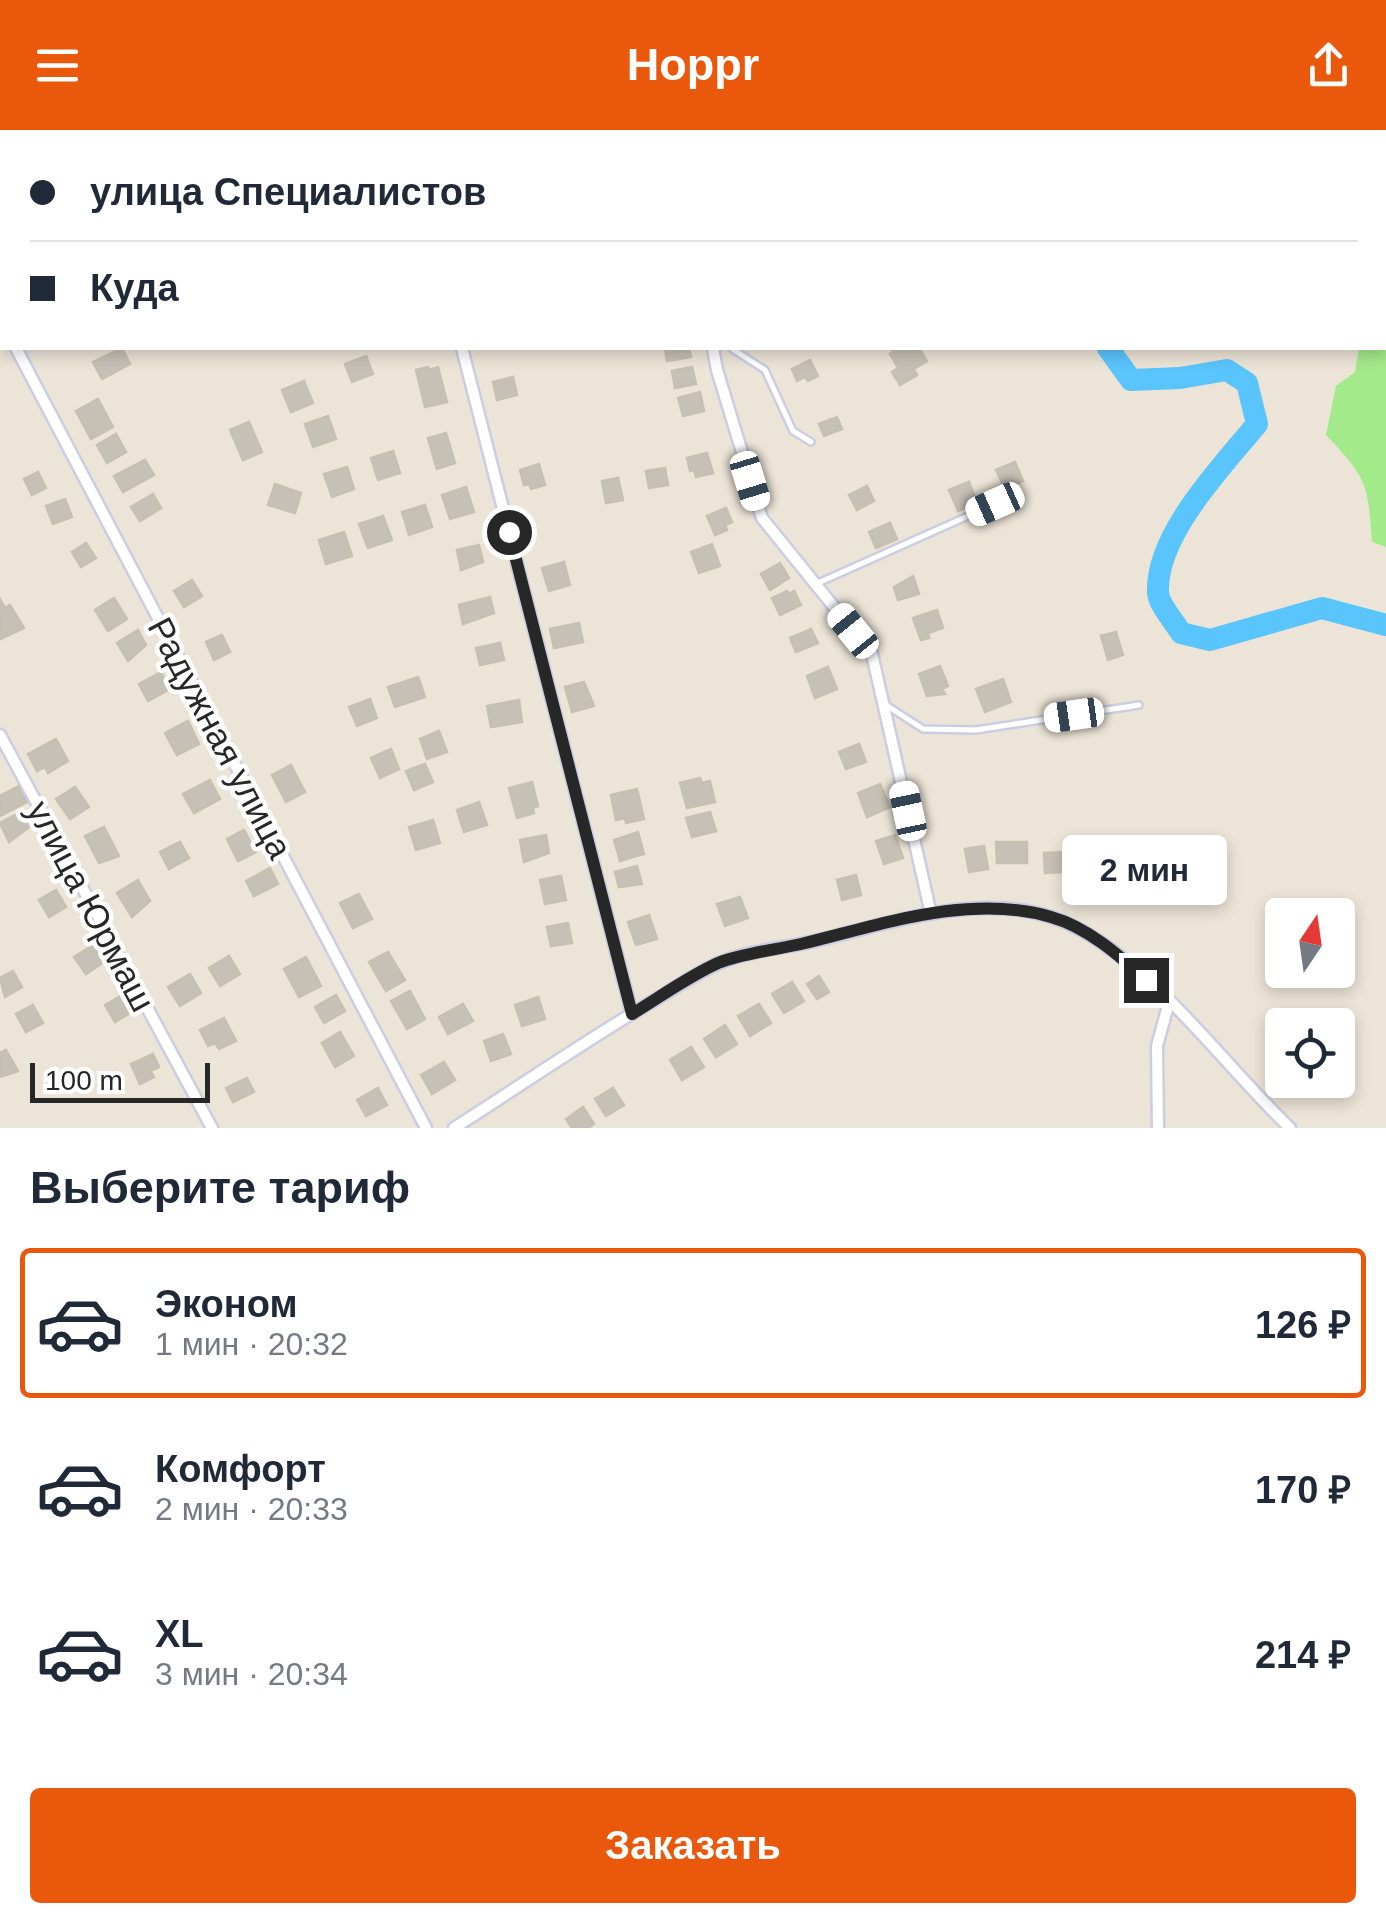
<!DOCTYPE html>
<html lang="ru">
<meta charset="utf-8">
<style>
:root{--surface:#fff;--page:#f2f2f3;--text:#1f2937;--muted:#747a83;--line:#e0e1e3;--accent:#ea580c}
body{margin:0;font-family:Arial,sans-serif;background:var(--page);color:var(--text);height:100vh;display:flex;flex-direction:column;font-size:38px;white-space:nowrap}
*{box-sizing:border-box;margin:0}
p{font-size:32px;color:var(--muted)}
.icon{flex:none;width:55px;height:55px;fill:none;stroke:currentColor;stroke-width:2;stroke-linecap:round;stroke-linejoin:round}
.map{position:relative;height:998px;overflow:hidden}
.drawer{display:flex;flex-direction:column;background:var(--surface);flex:1}
.drawer>*{flex:none}
.guide{position:absolute;left:0px;top:0px;width:1388px;height:220px;box-shadow:0 5px 15px #0003;display:grid;align-content:center;height:220px;padding:0 30px;background:var(--surface)}
.needle{width:65px;rotate:13deg}
.buttons{position:absolute;left:1265px;top:768px;display:grid;gap:20px}
.buttons a{display:grid;place-items:center;width:90px;height:90px;border-radius:10px;background:var(--surface);box-shadow:0 5px 15px #0003;font-size:50px}
.scale{position:absolute;left:30px;bottom:25px;width:180px;box-sizing:border-box;padding-left:10px;border:5px solid #272727;border-top:0;font-size:28px;line-height:35px;white-space:nowrap;color:#272727;-webkit-text-stroke:8px #fff;paint-order:stroke}
.end{position:absolute;width:45px;height:45px;margin:-22px;border:12px solid #272727;background:#fff;box-shadow:0 0 0 5px #fff}
.from{border-radius:50%}
.bubble{position:absolute;height:70px;border-radius:10px;background:var(--surface);box-shadow:0 5px 15px #0003;font-size:32px;font-weight:700;line-height:70px;text-align:center}
.car{position:absolute;width:30px;height:60px;margin:-30px -15px;border-radius:12px;box-shadow:0 0 8px 2px #0007;background:linear-gradient(#fff 24%,#345 0 40%,#fff 0 76%,#345 0 86%,#fff 0)}
.guide b{display:flex;align-items:center;gap:35px;height:95px;font-size:38px}
.guide b+b{border-top:2px solid var(--line)}
.guide i{width:25px;height:25px;background:var(--text)}
ul{padding:0;list-style:none}
li{display:flex;align-items:center;gap:30px;height:150px;margin:0 20px 15px;padding:0 10px;border:5px solid transparent;border-radius:10px}
li div{flex:1}
li b{display:block;font-size:38px}
li em{font-style:normal;font-weight:700}
li.current{border-color:var(--accent)}
li>.icon{width:90px;height:90px;stroke-width:1.5}
h2{padding:0 30px;font-size:45px;line-height:120px}
.primary-button{display:flex;gap:20px;margin-top:auto;padding:20px 30px}
.primary-button a{flex:1;height:115px;border-radius:10px;background:var(--accent);color:#fff;font-size:40px;font-weight:700;line-height:115px;text-align:center}
header{display:flex;justify-content:space-between;align-items:center;height:130px;padding:0 30px;background:var(--accent);color:#fff;font-size:45px;font-weight:700}
.map>svg:first-child{display:block}
.green{fill:#a3ea8b}
.lines{fill:none;stroke-linecap:round;stroke-linejoin:round}
.river{stroke:#5ac4fc;stroke-width:22}
.building{fill:#c6c1b6;stroke:#c7c0b0;stroke-width:2.5}
.service-casing{stroke:#cbcde2;stroke-width:10}
.minor-casing{stroke:#cbcde2;stroke-width:15}
.service{stroke:#fff;stroke-width:5}
.minor{stroke:#fff;stroke-width:10}
.route{stroke:#272727;stroke-width:12}
.labels{text-anchor:middle;stroke-width:9;stroke-linejoin:round;paint-order:stroke}
.street-label{font-size:35px;fill:#272727;stroke:#fff}
</style>
<header><svg class="icon" aria-label="menu" viewBox="0 0 24 24"><path d="M4 6h16M4 12h16M4 18h16"/></svg>Hoppr<svg class="icon" aria-label="share" viewBox="0 0 24 24"><path d="M12 15V3M7 8l5-5 5 5M5 13v7h14v-7"/></svg></header>
<div class="map">
<svg width="1386" height="998" viewBox="0 0 1386 998">
<rect width="100%" height="100%" fill="#ece4d6"/>
<path class="green" d="M1370 0H1386V417L1372 412C1368 354 1367 348 1326 305L1336 256 1355 242 1359 218H1385V2H1369Z"/>
<g class="lines">
<path class="river" d="M878 0 879 2
M1108 218 1131 250 1180 248 1227 240 1247 253 1257 294C1222 337 1156 404 1158 462 1158 474 1174 491 1181 503L1210 510 1322 478 1386 495"/>
</g>
<path class="building" d="M122 218 130 234 102 249 93 232Z
M665 218H689L691 227 667 231Z
M890 218H919L927 231 914 239 917 245 900 255 892 242 898 238 890 224 893 222Z
M366 226 373 244 352 252 345 234Z
M810 230 818 246 808 251 805 247 797 251 792 239Z
M428 237 429 240 438 237 447 272 425 277 416 240Z
M692 237 696 254 675 258 672 241Z
M513 247 517 265 497 270 493 252Z
M304 251 313 273 291 282 282 260Z
M700 262 704 281 683 286 678 268Z
M98 269 113 297 91 309 76 281Z
M328 286 336 309 313 317 305 294Z
M837 287 842 299 824 306 819 294Z
M249 292 262 322 243 330 230 300Z
M446 303 455 333 437 339 428 308Z
M116 304 126 322 107 333 97 315Z
M393 321 400 343 378 350 371 328Z
M707 323 713 343 696 347 694 340 690 341 687 328Z
M145 330 154 345 123 362 114 346Z
M1015 332 1023 351 1005 359 996 340Z
M539 334 545 355 531 359 529 354 524 355 520 340Z
M347 337 354 359 332 367 324 344Z
M665 338 668 355 649 358 646 341Z
M38 342 46 358 32 365 24 349Z
M618 348 623 370 606 373 602 351Z
M969 352 977 373 958 381 949 360Z
M275 354 301 363 295 383 268 375Z
M867 356 874 371 857 380 849 365Z
M466 357 474 382 450 389 442 365Z
M153 364 161 378 140 391 131 377Z
M65 369 72 387 53 394 46 376Z
M425 375 432 397 409 405 402 382Z
M726 378 732 392 725 395 727 400 715 405 707 386Z
M383 386 392 410 368 418 359 394Z
M890 393 897 409 876 418 869 402Z
M344 402 352 426 326 434 319 410Z
M86 413 96 428 81 437 72 422Z
M712 414 720 436 699 443 691 422Z
M479 415 483 432 461 440 457 420Z
M564 432 570 455 549 461 542 438Z
M780 433 789 448 770 460 761 444Z
M913 446 919 464 898 470 894 457Z
M192 450 202 466 184 477 174 461Z
M787 461 789 464 794 461 801 475 780 485 772 468Z
M490 467 494 483 463 494 459 475Z
M114 468 127 489 108 501 95 480Z
M1 471 5 478 10 475 24 498 0 509Z
M937 480 943 498 928 503 929 508 921 510 913 488Z
M579 493 583 512 554 518 550 499Z
M811 499 818 513 796 522 790 508Z
M138 500 146 515 128 531 117 513Z
M1116 502 1123 525 1108 530 1101 506Z
M222 505 230 522 214 530 206 512Z
M500 513 504 530 480 535 476 518Z
M940 536 948 556 942 559 945 564 927 566 919 544Z
M828 537 837 559 815 568 807 546Z
M161 542 170 559 148 571 139 554Z
M418 547 425 567 395 577 388 557Z
M1003 549 1011 572 985 582 976 559Z
M584 552 594 576 572 582 565 557Z
M370 569 377 588 357 596 349 577Z
M519 570 522 592 491 597 487 576Z
M188 591 199 614 177 625 165 603Z
M439 601 447 622 427 629 420 609Z
M56 609 68 631 48 643 45 637 37 641 28 624Z
M859 614 866 632 846 639 839 622Z
M391 619 399 639 380 648 371 628Z
M425 634 433 652 414 660 406 641Z
M291 635 305 662 286 672 272 645Z
M700 648 702 653 710 651 715 672 687 678 680 653Z
M210 650 220 669 194 683 183 664Z
M532 652 538 676 533 678 534 683 517 688 509 658Z
M880 654 890 677 867 687 858 663Z
M19 656 27 672 0 686V666Z
M75 657 89 677 70 689 56 669Z
M637 659 644 689 626 693 625 688 616 690 611 665Z
M479 672 487 695 464 702 457 680Z
M24 680 32 695 9 712 0 693Z
M710 682 716 701 692 707 686 688Z
M433 690 440 713 416 720 409 697Z
M104 697 119 726 99 733 85 706Z
M244 700 256 722 238 731 227 709Z
M638 702 644 724 620 731 614 710Z
M546 705 549 723 524 732 520 710Z
M895 705 903 728 884 734 876 711Z
M180 712 189 728 169 739 160 722Z
M996 712H1027V733H997Z
M1143 713 1146 741 1130 743 1127 715Z
M984 716 988 739 969 742 965 719Z
M1098 717H1117V737H1099Z
M1171 717 1170 739 1155 740 1153 718Z
M1092 719 1093 738 1074 740 1072 721Z
M1064 722 1065 742 1045 743 1044 723Z
M637 736 642 754 619 757 615 742Z
M270 738 278 754 254 766 246 751Z
M856 745 861 765 842 770 837 750Z
M561 746 566 770 545 774 540 750Z
M138 750 150 771 132 787 117 763Z
M56 760 66 777 49 787 39 770Z
M359 764 372 789 353 798 340 773Z
M740 767 748 788 725 796 717 774Z
M649 785 657 809 636 815 628 792Z
M568 793 572 813 551 816 547 797Z
M93 815 104 832 86 844 74 827Z
M388 822 405 850 386 861 369 832Z
M229 826 240 844 220 856 209 838Z
M306 827 321 856 299 867 284 839Z
M13 841 22 857 5 867 0 848Z
M190 844 201 863 180 876 168 857Z
M819 846 829 862 817 869 807 854Z
M792 852 804 871 784 883 772 864Z
M410 861 425 889 407 899 391 871Z
M126 863 135 880 115 892 105 875Z
M336 865 345 881 324 893 315 877Z
M538 867 545 889 522 896 515 875Z
M463 874 473 891 448 904 439 887Z
M759 874 771 893 750 906 738 886Z
M33 875 43 893 26 902 16 884Z
M224 888 236 911 219 919 215 913 208 916 200 900Z
M725 895 737 914 716 927 704 909Z
M340 902 354 926 335 937 322 913Z
M503 904 511 924 491 931 484 911Z
M691 917 704 937 682 950 670 930Z
M6 920 18 941 0 947V923Z
M153 924 159 937 150 941 154 947 140 954 131 934Z
M444 932 455 950 432 964 421 945Z
M247 948 254 962 233 972 226 958Z
M378 958 387 975 366 986 357 970Z
M613 958 624 975 606 986 595 969Z
M583 977 594 994 588 998H572L566 989Z"/>
<g class="lines">
<g class="service-casing">
<path id="service" d="M731 218 765 240 793 301 811 312
M818 453 995 374
M886 575 923 599 976 600 1139 575"/>
</g>
<g class="minor-casing">
<path id="minor" d="M206 0 207 2
M414 0V2
M681 0 682 2
M0 193 2 197
M16 218 426 998
M462 218 632 884
M713 218 717 240 762 388 872 524 931 784
M0 605 212 998
M454 998C520 956 585 911 653 871 674 859 696 843 719 833 748 821 784 818 815 811 900 791 999 754 1081 800 1161 845 1224 935 1290 998
M1158 998 1157 916 1169 872"/>
</g>
<use href="#service" class="service"/>
<use href="#minor" class="minor"/>
</g>
<g class="lines">
<path class="route" d="M509 402 632 884C660 867 689 846 718 833 743 823 775 820 801 814 880 795 969 763 1051 787 1087 797 1119 825 1146 850"/>
</g>
<g class="labels">
<g class="street-label">
<text transform="translate(220 608) rotate(62)" y="12">Радужная улица</text>
<text transform="translate(91 776) rotate(62)" y="12">улица Юрмаш</text>
</g>
</g>
</svg>
<div class="buttons">
<a><svg class="needle" viewBox="-14 -14 28 28"><path d="M0-13l5 13h-10z" fill="#e53935"/><path d="M0 13l5-13h-10z" fill="#747a83"/></svg></a>
<a><svg class="icon" aria-label="locate" viewBox="0 0 24 24"><circle cx="12" cy="12" r="6"/><path d="M12 2v4M12 18v4M2 12h4M18 12h4"/></svg></a>
</div>
<div class="scale">100 m</div>
<i class="end from" style="left:509px;top:402px"></i>
<i class="end" style="left:1146px;top:850px"></i>
<div class="bubble" style="left:1062px;top:705px;width:165px">2 мин</div>
<i class="car" style="left:750px;top:351px;rotate:163deg"></i>
<i class="car" style="left:995px;top:374px;rotate:246deg"></i>
<i class="car" style="left:853px;top:501px;rotate:321deg"></i>
<i class="car" style="left:1074px;top:585px;rotate:262deg"></i>
<i class="car" style="left:908px;top:681px;rotate:348deg"></i>
<div class="guide">
<b><i class="from"></i>улица Специалистов</b>
<b><i></i>Куда</b>
</div>
</div>
<section class="drawer">
<h2>Выберите тариф</h2>
<ul>
<li class="current"><svg class="icon" aria-label="car" viewBox="0 0 24 24"><path d="M5 17H2v-5l4-1 3-4h7l3 4 3 1v5h-3M9 17h6M6 11h13"/><circle cx="7" cy="17" r="2"/><circle cx="17" cy="17" r="2"/></svg><div><b>Эконом</b><p>1 мин · 20:32</p></div><em>126 ₽</em></li>
<li><svg class="icon" aria-label="car" viewBox="0 0 24 24"><path d="M5 17H2v-5l4-1 3-4h7l3 4 3 1v5h-3M9 17h6M6 11h13"/><circle cx="7" cy="17" r="2"/><circle cx="17" cy="17" r="2"/></svg><div><b>Комфорт</b><p>2 мин · 20:33</p></div><em>170 ₽</em></li>
<li><svg class="icon" aria-label="car" viewBox="0 0 24 24"><path d="M5 17H2v-5l4-1 3-4h7l3 4 3 1v5h-3M9 17h6M6 11h13"/><circle cx="7" cy="17" r="2"/><circle cx="17" cy="17" r="2"/></svg><div><b>XL</b><p>3 мин · 20:34</p></div><em>214 ₽</em></li>
</ul>
<div class="primary-button"><a>Заказать</a></div>
</section>
